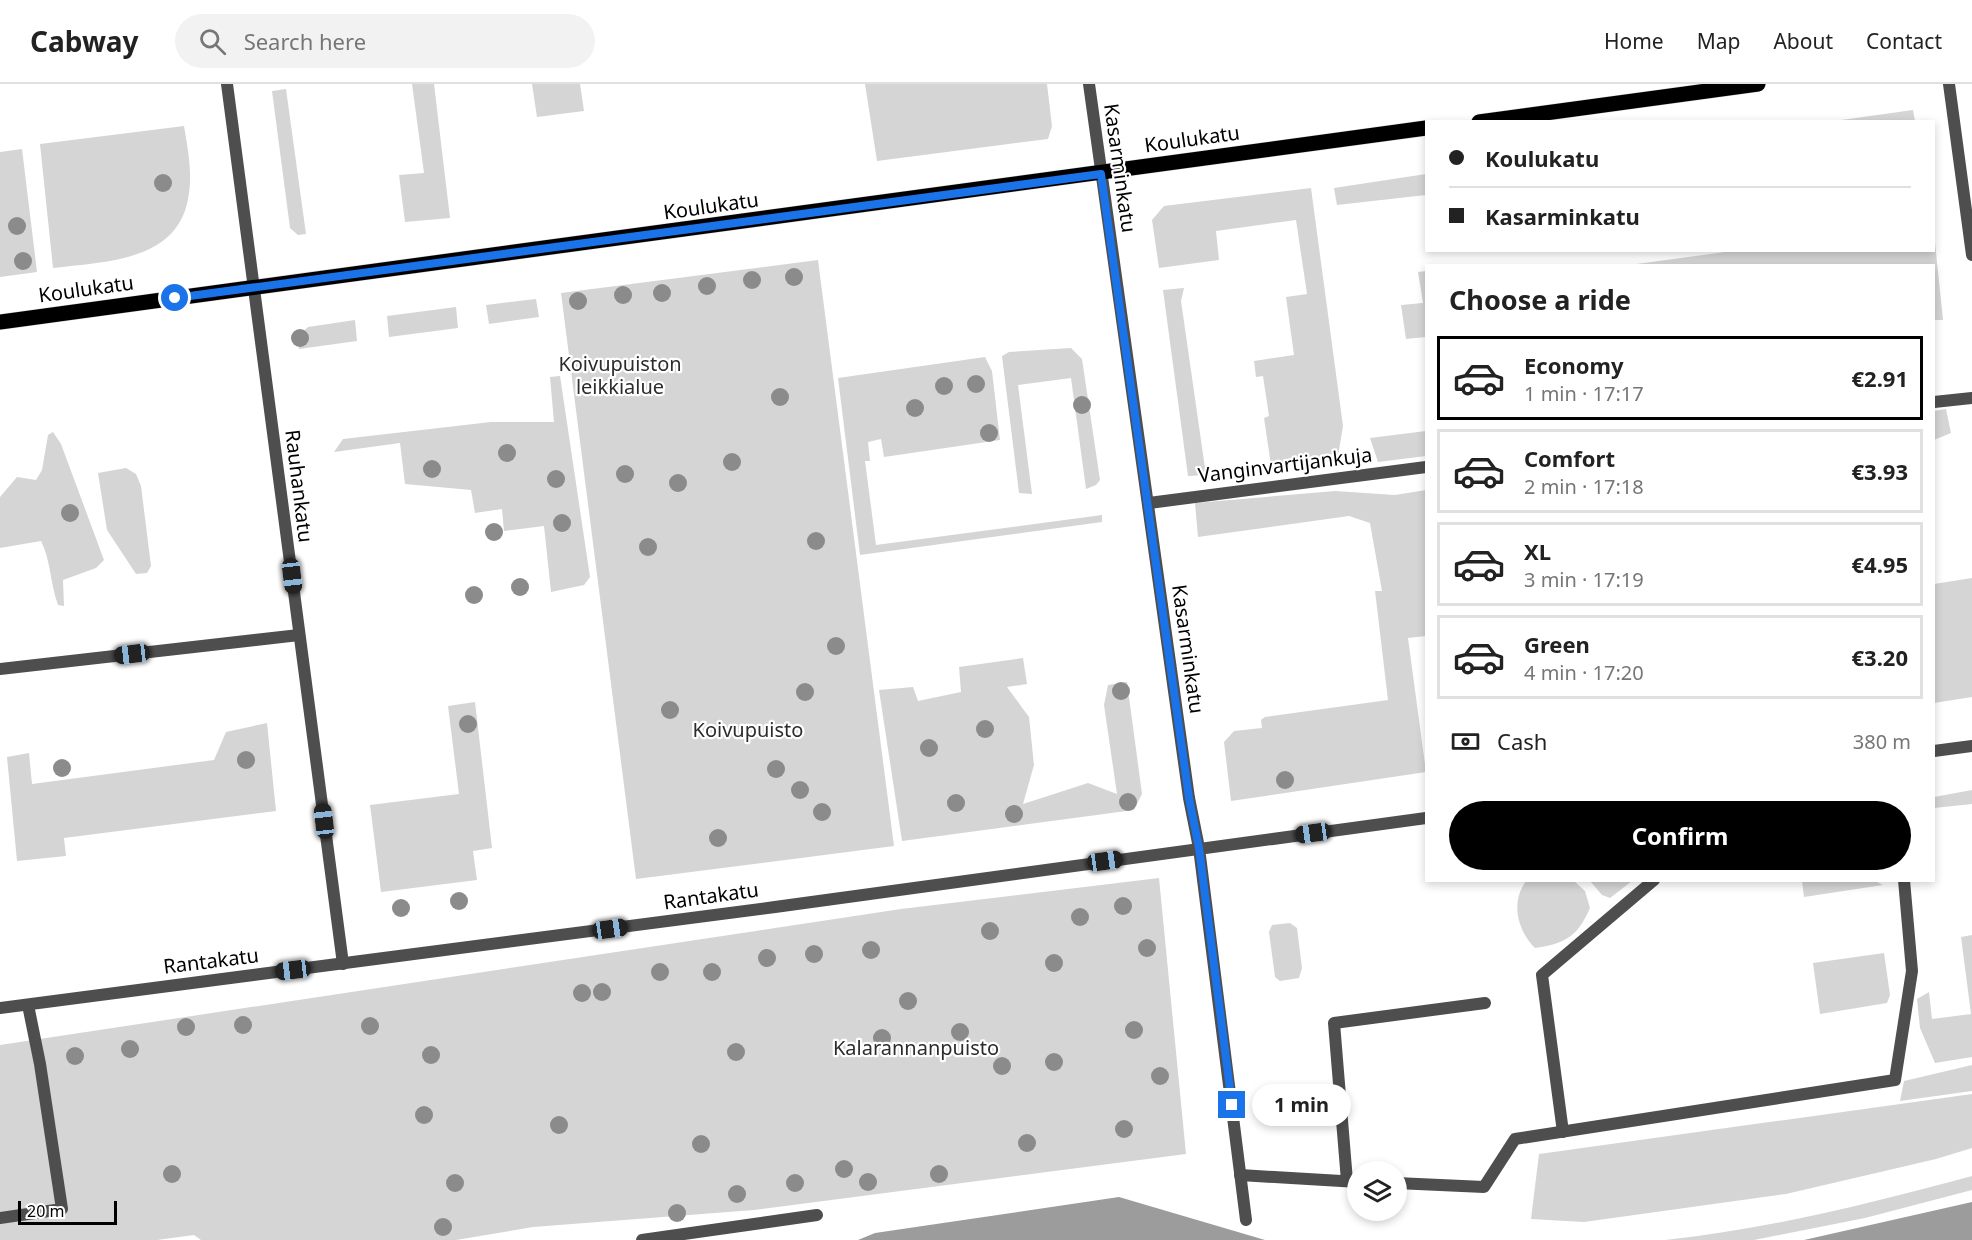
<!DOCTYPE html>
<meta charset="utf-8">
<style>
:root{--surface:#fff;--page:#f2f2f2;--text:#222;--muted:#767676;--line:#e0e0e0;--accent:#000}
body{margin:0;font-family:"Noto Sans",sans-serif;background:var(--page);color:var(--text);height:100vh;display:flex;flex-direction:column;font-size:22px;white-space:nowrap}
*{box-sizing:border-box;margin:0}
p{font-size:20px;color:var(--muted)}
.icon{flex:none;width:33px;height:33px;fill:none;stroke:currentColor;stroke-width:2;stroke-linecap:round;stroke-linejoin:round}
.map{position:relative;flex:1;overflow:hidden}
.sheet{position:absolute;left:1425px;top:180px;width:510px;height:618px;display:flex;flex-direction:column;background:var(--surface);border-radius:0px;box-shadow:0 3px 9px #0003}
.sheet>*{flex:none}
.banner{position:absolute;left:1425px;top:36px;width:510px;height:132px;border-radius:0px;box-shadow:0 3px 9px #0003;display:grid;align-content:center;height:132px;padding:0 24px;background:var(--surface)}
.fabs{position:absolute;left:1347px;top:1077px;display:grid;gap:12px}
.fabs a{display:grid;place-items:center;width:60px;height:60px;border-radius:50%;background:var(--surface);box-shadow:0 3px 9px #0003;font-size:30px}
.scale{position:absolute;left:18px;bottom:15px;width:99px;box-sizing:border-box;padding-left:6px;border:3px solid #000;border-top:0;font-size:16px;line-height:21px;white-space:nowrap;color:#000;-webkit-text-stroke:4px #fff;paint-order:stroke}
.end{position:absolute;width:27px;height:27px;margin:-14px;border:8px solid #1a73e8;background:#fff;box-shadow:0 0 0 3px #fff}
.from{border-radius:50%}
.bubble{position:absolute;height:42px;border-radius:21px;background:var(--surface);box-shadow:0 3px 9px #0003;font-size:20px;font-weight:700;line-height:42px;text-align:center}
.car{position:absolute;width:18px;height:36px;margin:-18px -9px;border-radius:8px;box-shadow:0 0 4px 2px #0007;background:linear-gradient(#222 24%,#8ab4d8 0 40%,#222 0 76%,#8ab4d8 0 86%,#222 0)}
.banner b{display:flex;align-items:center;gap:21px;height:57px;font-size:22px}
.banner b+b{border-top:2px solid var(--line)}
.banner i{width:15px;height:15px;background:var(--text)}
ul{padding:0;list-style:none}
li{display:flex;align-items:center;gap:18px;height:84px;margin:0 12px 9px;padding:0 12px;border:3px solid var(--line);border-radius:0px}
li div{flex:1}
li b{display:block;font-size:22px}
li em{font-style:normal;font-weight:700}
li.active{border-color:var(--accent)}
li>.icon{width:54px;height:54px;stroke-width:1.5}
h2{padding:0 24px;font-size:27px;line-height:72px}
.pay{display:flex;align-items:center;gap:15px;height:66px;padding:0 24px;font-size:22px}
.pay p{margin-inline-start:auto}
.primary-button{display:flex;gap:12px;margin-top:auto;padding:12px 24px}
.primary-button a{flex:1;height:69px;border-radius:36px;background:var(--accent);color:#fff;font-size:24px;font-weight:700;line-height:69px;text-align:center}
header{display:flex;align-items:center;gap:36px;box-sizing:border-box;height:84px;padding:0 30px;background:var(--surface);border-bottom:2px solid var(--line)}
header strong{font-size:28px}
nav{display:flex;gap:33px;margin-inline-start:auto;font-size:21px}
.search{width:420px;height:54px;background:var(--page);display:flex;align-items:center;gap:15px;box-sizing:border-box;padding:0 21px;border-radius:33px;color:var(--muted);font-size:22px}
.map>svg:first-child{display:block}
.green{fill:#d5d5d5}
.water{fill:#9c9c9c}
.lines{fill:none;stroke-linecap:round;stroke-linejoin:round}
.primary-casing{stroke:#dbdbdb;stroke-width:16}
.service{stroke:#4e4e4e;stroke-width:12}
.minor{stroke:#4e4e4e;stroke-width:12}
.tertiary{stroke:#4e4e4e;stroke-width:12}
.primary{stroke:#000;stroke-width:15}
.tree{fill:#8b8b8b}
.route{stroke:#1a73e8;stroke-width:8}
.labels{text-anchor:middle;stroke-width:4.5;stroke-linejoin:round;paint-order:stroke}
.street-label{font-size:20px;fill:#000;stroke:#fff}
.park-label{font-size:20px;fill:#2c2c2c;stroke:#fff}
</style>
<header>
<strong>Cabway</strong>
<div class="search"><svg class="icon" aria-label="search" viewBox="0 0 24 24"><circle cx="10" cy="10" r="6"/><path d="M15 15l6 6"/></svg>Search here</div>
<nav><a>Home</a><a>Map</a><a>About</a><a>Contact</a></nav>
</header>
<div class="map">
<svg width="1972" height="1156" viewBox="0 0 1972 1156">
<rect width="100%" height="100%" fill="#fff"/>
<path class="green" d="M412 0H434L450 134 405 138 399 91 424 89Z
M532 0H580L584 27 537 33Z
M865 0H1047L1052 42 1048 55 877 77Z
M286 5 306 150 298 151 290 144 272 7Z
M1913 26 1915 37H1834Z
M184 42C188 66 193 91 188 115 177 178 102 178 53 184L40 60Z
M22 65 37 188 0 193V68Z
M1426 90V111L1337 121 1334 104Z
M1311 104 1343 342 1338 372 1271 381 1264 334 1269 332 1263 292 1256 293 1254 277 1294 271 1286 213 1307 210 1296 136 1216 147 1219 176 1159 184 1152 136 1164 122Z
M1934 149 1943 236H1934V182L1629 181 1740 166H1934Z
M818 176 894 762 636 795 561 209Z
M1426 187V253L1406 255 1401 221 1423 219 1418 188Z
M1184 204 1181 217 1206 391 1188 392 1163 206Z
M536 215 539 233 489 240 486 221Z
M456 223 458 244 389 253 387 232Z
M355 236 357 257 299 265 297 253 308 243Z
M1071 264 1082 275 1100 396 1096 401 1086 405 1071 294 1018 301 1032 410 1019 409 1002 272 1009 268Z
M985 273 992 287 1000 356 884 373 881 355 868 358 870 377H865L876 461 1102 431V438L860 471 838 294Z
M560 292 590 493 584 501 551 508 544 442 504 447 502 425 475 429 471 406 405 400 400 359 334 368 343 355 491 338H554L550 293Z
M1946 325 1951 349 1934 356V327Z
M1426 347V372L1378 378 1370 354Z
M53 348 61 360 104 476 96 484 63 496 64 522 58 521C50 499 51 477 41 457L0 464V413L17 393 36 396 42 386 48 351Z
M126 384 136 390 141 402 151 482 147 489 136 490 107 446 98 389Z
M1426 406V552L1408 554 1426 688 1231 717 1224 658 1234 647 1262 644 1261 636 1265 633 1388 616 1375 507H1382L1370 439 1349 432 1198 453 1195 419 1335 407 1395 411Z
M1972 494V613L1934 619V500Z
M1023 574 1027 600 1007 603 1029 633 1034 681 1023 720 1088 699 1117 710 1104 621 1108 601 1127 598 1142 710 1134 726 902 757 879 606 913 603 918 617 961 608 959 583Z
M475 618 492 764 473 767 477 796 381 808 370 721 459 710 448 622Z
M267 639 276 727 64 754 66 772 17 777 7 673 29 669 32 700 214 676 226 648Z
M1972 706V720L1934 724V713Z
M1159 794 1186 1070 754 1126 533 1143 456 1156H201L194 1151 157 1156H0V961L901 825Z
M1527 796 1574 797 1585 807 1590 824C1578 852 1565 860 1535 864 1517 846 1510 817 1527 796Z
M1590 797H1632L1610 814 1602 811Z
M1802 797H1875L1883 801 1804 813Z
M1290 839 1297 844 1302 884 1299 894 1280 897 1275 893 1269 848 1272 841Z
M1972 851V973L1935 979 1920 944 1917 915 1929 908 1932 935 1971 930 1961 853Z
M1884 869 1890 911 1887 919 1820 930 1813 879Z
M1972 981V1007L1900 1017 1904 997Z
M1972 1010V1064L1936 1075 1786 1110 1584 1138 1531 1135 1539 1070Z
M1972 1092V1106L1865 1134 1754 1156H1665C1770 1145 1871 1119 1972 1092Z"/>
<path class="water" d="M1119 1113 1265 1156H858L875 1149Z
M1972 1118V1156H1804Z"/>
<g class="lines">
<g class="primary-casing">
<path id="primary" d="M1479 38 1758 0
M0 238 1426 44"/>
</g>
<path class="service" d="M1934 318 1972 314
M1149 419 1426 383
M0 585 299 551
M1563 1048 1542 891 1654 796
M1240 1091 1358 1098
M1347 1097 1334 939 1485 919
M1396 1099 1484 1103 1515 1055 1895 996 1912 887 1904 796
M0 1134 62 1125 40 980 28 921
M642 1156 817 1131"/>
<path class="minor" d="M1089 0 1189 714 1199 764 1246 1136
M1949 0 1972 171
M1934 667 1972 662
M0 924 775 823 1426 734"/>
<path class="tertiary" d="M227 0 343 880"/>
<use href="#primary" class="primary"/>
</g>
<g class="tree">
<circle cx="163" cy="99" r="9"/>
<circle cx="17" cy="142" r="9"/>
<circle cx="23" cy="177" r="9"/>
<circle cx="794" cy="193" r="9"/>
<circle cx="752" cy="196" r="9"/>
<circle cx="707" cy="202" r="9"/>
<circle cx="662" cy="209" r="9"/>
<circle cx="623" cy="211" r="9"/>
<circle cx="578" cy="217" r="9"/>
<circle cx="300" cy="254" r="9"/>
<circle cx="976" cy="300" r="9"/>
<circle cx="944" cy="302" r="9"/>
<circle cx="780" cy="313" r="9"/>
<circle cx="1082" cy="321" r="9"/>
<circle cx="915" cy="324" r="9"/>
<circle cx="989" cy="349" r="9"/>
<circle cx="507" cy="369" r="9"/>
<circle cx="732" cy="378" r="9"/>
<circle cx="432" cy="385" r="9"/>
<circle cx="625" cy="390" r="9"/>
<circle cx="556" cy="395" r="9"/>
<circle cx="678" cy="399" r="9"/>
<circle cx="70" cy="429" r="9"/>
<circle cx="562" cy="439" r="9"/>
<circle cx="494" cy="448" r="9"/>
<circle cx="816" cy="457" r="9"/>
<circle cx="648" cy="463" r="9"/>
<circle cx="520" cy="503" r="9"/>
<circle cx="474" cy="511" r="9"/>
<circle cx="836" cy="562" r="9"/>
<circle cx="1121" cy="607" r="9"/>
<circle cx="805" cy="608" r="9"/>
<circle cx="670" cy="626" r="9"/>
<circle cx="468" cy="640" r="9"/>
<circle cx="985" cy="645" r="9"/>
<circle cx="929" cy="664" r="9"/>
<circle cx="246" cy="676" r="9"/>
<circle cx="62" cy="684" r="9"/>
<circle cx="776" cy="685" r="9"/>
<circle cx="1285" cy="696" r="9"/>
<circle cx="800" cy="706" r="9"/>
<circle cx="1128" cy="718" r="9"/>
<circle cx="956" cy="719" r="9"/>
<circle cx="822" cy="728" r="9"/>
<circle cx="1014" cy="730" r="9"/>
<circle cx="718" cy="754" r="9"/>
<circle cx="459" cy="817" r="9"/>
<circle cx="1123" cy="822" r="9"/>
<circle cx="401" cy="824" r="9"/>
<circle cx="1080" cy="833" r="9"/>
<circle cx="990" cy="847" r="9"/>
<circle cx="1147" cy="864" r="9"/>
<circle cx="871" cy="866" r="9"/>
<circle cx="814" cy="870" r="9"/>
<circle cx="767" cy="874" r="9"/>
<circle cx="1054" cy="879" r="9"/>
<circle cx="660" cy="888" r="9"/>
<circle cx="712" cy="888" r="9"/>
<circle cx="602" cy="908" r="9"/>
<circle cx="582" cy="909" r="9"/>
<circle cx="908" cy="917" r="9"/>
<circle cx="243" cy="941" r="9"/>
<circle cx="370" cy="942" r="9"/>
<circle cx="186" cy="943" r="9"/>
<circle cx="1134" cy="946" r="9"/>
<circle cx="960" cy="948" r="9"/>
<circle cx="882" cy="954" r="9"/>
<circle cx="130" cy="965" r="9"/>
<circle cx="736" cy="968" r="9"/>
<circle cx="431" cy="971" r="9"/>
<circle cx="75" cy="972" r="9"/>
<circle cx="1054" cy="978" r="9"/>
<circle cx="1002" cy="982" r="9"/>
<circle cx="1160" cy="992" r="9"/>
<circle cx="424" cy="1031" r="9"/>
<circle cx="559" cy="1041" r="9"/>
<circle cx="1124" cy="1045" r="9"/>
<circle cx="1027" cy="1059" r="9"/>
<circle cx="701" cy="1060" r="9"/>
<circle cx="844" cy="1085" r="9"/>
<circle cx="172" cy="1090" r="9"/>
<circle cx="939" cy="1090" r="9"/>
<circle cx="868" cy="1098" r="9"/>
<circle cx="455" cy="1099" r="9"/>
<circle cx="795" cy="1099" r="9"/>
<circle cx="737" cy="1110" r="9"/>
<circle cx="677" cy="1129" r="9"/>
<circle cx="443" cy="1143" r="9"/>
</g>
<g class="lines">
<path class="route" d="M175 214 1101 90 1189 714 1199 764 1232 1021"/>
</g>
<g class="labels">
<g class="street-label">
<text transform="translate(1192 55) rotate(-8)" y="7">Koulukatu</text>
<text transform="translate(1120 84) rotate(82)" y="7">Kasarminkatu</text>
<text transform="translate(711 122) rotate(-8)" y="7">Koulukatu</text>
<text transform="translate(86 205) rotate(-8)" y="7">Koulukatu</text>
<text transform="translate(1285 381) rotate(-7)" y="7">Vanginvartijankuja</text>
<text transform="translate(299 402) rotate(83)" y="7">Rauhankatu</text>
<text transform="translate(1188 565) rotate(82)" y="7">Kasarminkatu</text>
<text transform="translate(711 812) rotate(-8)" y="7">Rantakatu</text>
<text transform="translate(211 877) rotate(-7)" y="7">Rantakatu</text>
</g>
<g class="park-label">
<text x="620" y="287">Koivupuiston<tspan x="620" dy="23">leikkialue</tspan></text>
<text x="748" y="653">Koivupuisto</text>
<text x="916" y="971">Kalarannanpuisto</text>
</g>
</g>
</svg>
<div class="fabs">
<a><svg class="icon" aria-label="layers" viewBox="0 0 24 24"><path d="M12 4l9 5-9 5-9-5zM3 14l9 5 9-5"/></svg></a>
</div>
<div class="scale">20 m</div>
<i class="end from" style="left:175px;top:214px"></i>
<i class="end" style="left:1232px;top:1021px"></i>
<div class="bubble" style="left:1252px;top:1000px;width:99px">1 min</div>
<i class="car" style="left:292px;top:492px;rotate:173deg"></i>
<i class="car" style="left:132px;top:570px;rotate:263deg"></i>
<i class="car" style="left:324px;top:737px;rotate:353deg"></i>
<i class="car" style="left:1313px;top:749px;rotate:262deg"></i>
<i class="car" style="left:1105px;top:777px;rotate:82deg"></i>
<i class="car" style="left:610px;top:845px;rotate:82deg"></i>
<i class="car" style="left:293px;top:886px;rotate:263deg"></i>
<div class="banner">
<b><i class="from"></i>Koulukatu</b>
<b><i></i>Kasarminkatu</b>
</div>
<section class="sheet">
<h2>Choose a ride</h2>
<ul>
<li class="active"><svg class="icon" aria-label="car" viewBox="0 0 24 24"><path d="M5 17H2v-5l4-1 3-4h7l3 4 3 1v5h-3M9 17h6M6 11h13"/><circle cx="7" cy="17" r="2"/><circle cx="17" cy="17" r="2"/></svg><div><b>Economy</b><p>1 min · 17:17</p></div><em>€2.91</em></li>
<li><svg class="icon" aria-label="car" viewBox="0 0 24 24"><path d="M5 17H2v-5l4-1 3-4h7l3 4 3 1v5h-3M9 17h6M6 11h13"/><circle cx="7" cy="17" r="2"/><circle cx="17" cy="17" r="2"/></svg><div><b>Comfort</b><p>2 min · 17:18</p></div><em>€3.93</em></li>
<li><svg class="icon" aria-label="car" viewBox="0 0 24 24"><path d="M5 17H2v-5l4-1 3-4h7l3 4 3 1v5h-3M9 17h6M6 11h13"/><circle cx="7" cy="17" r="2"/><circle cx="17" cy="17" r="2"/></svg><div><b>XL</b><p>3 min · 17:19</p></div><em>€4.95</em></li>
<li><svg class="icon" aria-label="car" viewBox="0 0 24 24"><path d="M5 17H2v-5l4-1 3-4h7l3 4 3 1v5h-3M9 17h6M6 11h13"/><circle cx="7" cy="17" r="2"/><circle cx="17" cy="17" r="2"/></svg><div><b>Green</b><p>4 min · 17:20</p></div><em>€3.20</em></li>
</ul>
<div class="pay"><svg class="icon" aria-label="cash" viewBox="0 0 24 24"><path d="M3 7h18v10H3z"/><circle cx="12" cy="12" r="2"/></svg>Cash<p>380 m</p></div>
<div class="primary-button"><a>Confirm</a></div>
</section>
</div>
